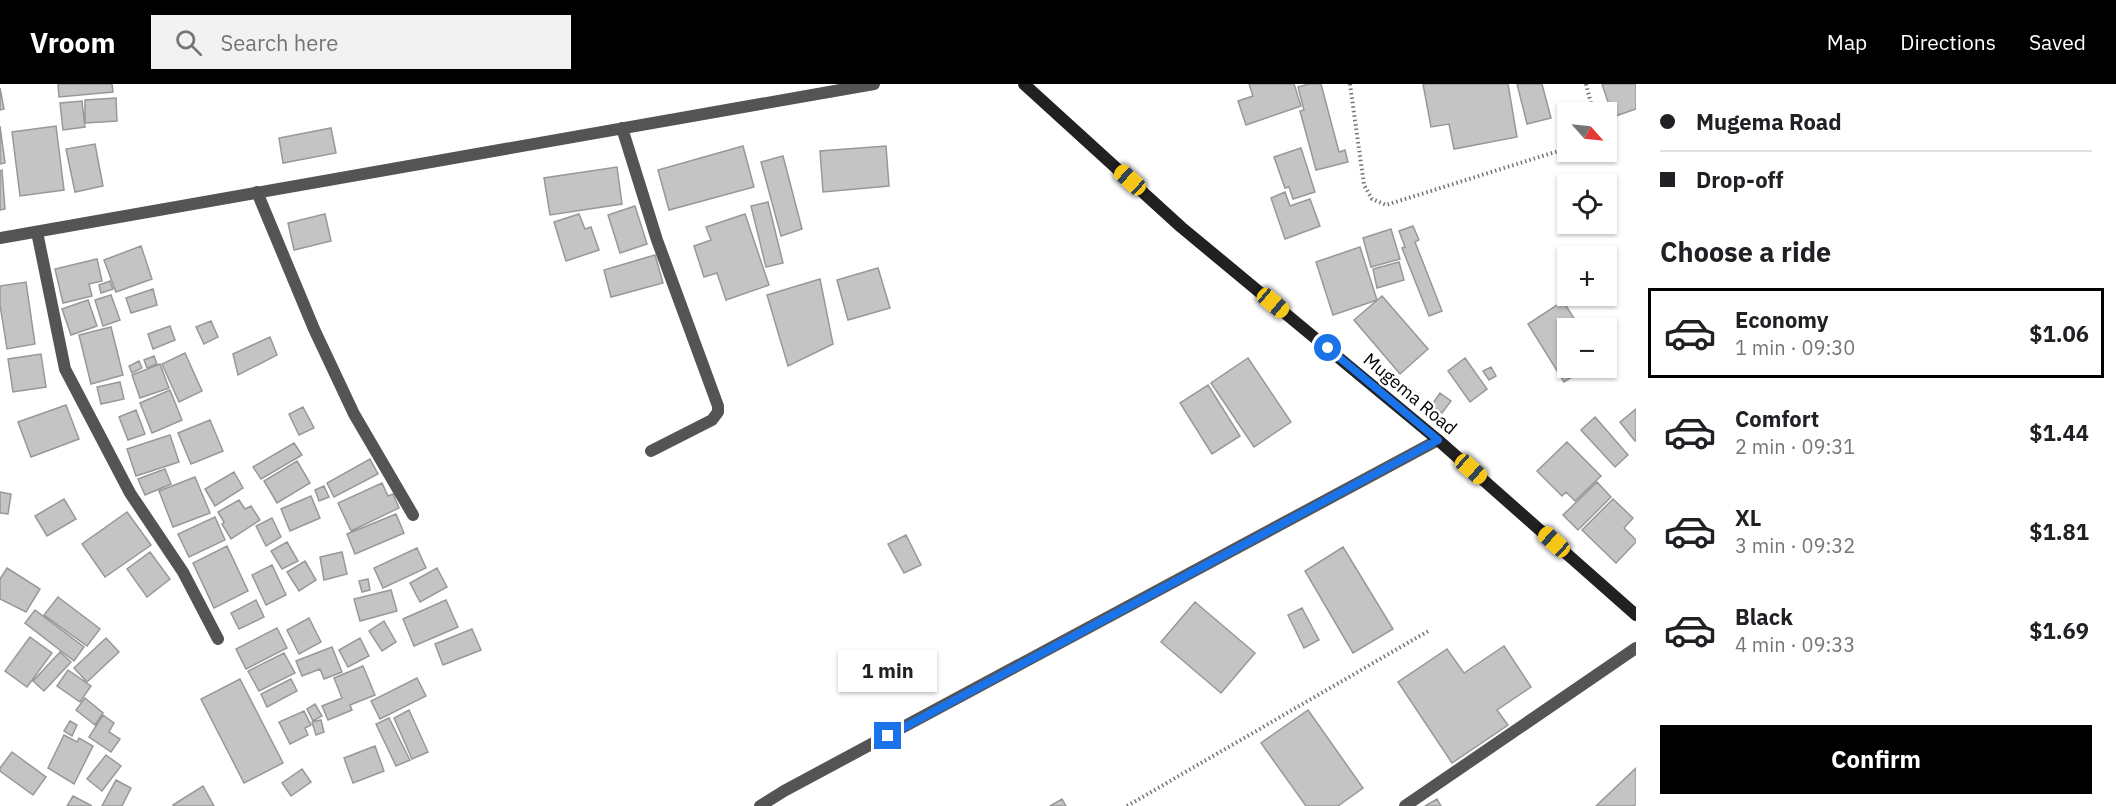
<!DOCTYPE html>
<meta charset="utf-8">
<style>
:root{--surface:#fff;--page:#f2f2f2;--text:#202124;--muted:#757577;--line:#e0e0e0;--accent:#000}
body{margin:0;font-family:"IBM Plex Sans",sans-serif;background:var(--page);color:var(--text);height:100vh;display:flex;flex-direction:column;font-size:22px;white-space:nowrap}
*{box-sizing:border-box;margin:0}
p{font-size:20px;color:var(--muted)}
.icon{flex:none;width:33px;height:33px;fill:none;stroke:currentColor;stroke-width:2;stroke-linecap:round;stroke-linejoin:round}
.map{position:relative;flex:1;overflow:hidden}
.details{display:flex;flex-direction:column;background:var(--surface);width:480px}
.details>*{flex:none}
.guide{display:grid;align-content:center;height:132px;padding:0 24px;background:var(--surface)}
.needle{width:39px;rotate:117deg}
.tools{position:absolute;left:1557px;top:18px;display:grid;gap:12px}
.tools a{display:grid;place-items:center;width:60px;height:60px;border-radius:0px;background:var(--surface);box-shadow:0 2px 4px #0004;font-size:30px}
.end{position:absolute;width:27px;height:27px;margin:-14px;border:8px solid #1a73e8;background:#fff;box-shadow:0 0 0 3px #fff}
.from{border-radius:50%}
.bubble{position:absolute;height:42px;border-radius:0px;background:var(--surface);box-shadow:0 2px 4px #0004;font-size:20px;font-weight:800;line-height:42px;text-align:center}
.car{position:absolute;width:18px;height:36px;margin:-18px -9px;border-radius:8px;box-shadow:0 0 4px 2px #0007;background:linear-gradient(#f5c518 24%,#345 0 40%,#f5c518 0 76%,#345 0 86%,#f5c518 0)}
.guide b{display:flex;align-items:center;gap:21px;height:57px;font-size:22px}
.guide b+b{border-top:2px solid var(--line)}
.guide i{width:15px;height:15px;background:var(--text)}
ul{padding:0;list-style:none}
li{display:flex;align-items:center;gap:18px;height:90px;margin:0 12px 9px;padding:0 12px;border:3px solid transparent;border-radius:0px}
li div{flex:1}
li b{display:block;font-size:22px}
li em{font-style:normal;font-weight:800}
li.active{border-color:var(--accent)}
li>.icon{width:54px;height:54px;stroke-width:1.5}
h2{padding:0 24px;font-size:27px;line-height:72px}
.primary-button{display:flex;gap:12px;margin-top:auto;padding:12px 24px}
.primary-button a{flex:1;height:69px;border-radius:0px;background:var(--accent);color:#fff;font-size:24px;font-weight:800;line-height:69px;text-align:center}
header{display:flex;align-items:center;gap:36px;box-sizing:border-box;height:84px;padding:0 30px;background:var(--accent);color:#fff}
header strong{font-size:28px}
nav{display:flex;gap:33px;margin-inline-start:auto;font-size:21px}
.search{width:420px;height:54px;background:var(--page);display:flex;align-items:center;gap:15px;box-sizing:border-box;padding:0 21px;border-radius:0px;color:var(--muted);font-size:22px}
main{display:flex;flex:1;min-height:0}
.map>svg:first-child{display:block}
.building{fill:#c4c4c4;stroke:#989898;stroke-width:1.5}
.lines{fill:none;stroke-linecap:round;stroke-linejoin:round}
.path{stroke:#767676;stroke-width:4;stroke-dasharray:1.5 3;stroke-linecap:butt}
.lane{stroke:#545454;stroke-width:12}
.street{stroke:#545454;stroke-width:12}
.secondary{stroke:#212121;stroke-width:12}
.route{stroke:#1a73e8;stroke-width:8}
.labels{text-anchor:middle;stroke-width:5;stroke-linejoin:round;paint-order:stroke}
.street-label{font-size:18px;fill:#000;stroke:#fff}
</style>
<header>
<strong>Vroom</strong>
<div class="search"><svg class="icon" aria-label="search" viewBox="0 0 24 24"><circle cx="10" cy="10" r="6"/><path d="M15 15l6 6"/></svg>Search here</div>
<nav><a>Map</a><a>Directions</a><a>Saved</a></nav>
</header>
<main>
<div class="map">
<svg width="1636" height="722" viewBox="0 0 1636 722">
<rect width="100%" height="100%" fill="#fff"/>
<path class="building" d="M58 0H112L113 8 59 13Z
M1249 0H1294L1301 22 1246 41 1238 17 1253 12Z
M1309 0H1321L1339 68 1345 66 1348 78 1316 86 1300 27 1304 26 1298 3Z
M1423 0H1508L1517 53 1454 65 1449 40 1431 43Z
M1517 0H1542L1551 34 1527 40Z
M1602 0H1636V25L1613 33Z
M0 4 4 25 0 26Z
M116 14 117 37 85 39V16Z
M82 17 85 43 63 46 60 19Z
M0 42 5 79 0 80Z
M56 42 64 106 20 112 12 48Z
M331 44 336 69 283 79 279 54Z
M95 60 103 102 75 108 66 65Z
M743 62 754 103 669 126 658 86Z
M886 62 889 102 823 108 820 67Z
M1301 64 1315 108 1293 115 1289 103 1285 104 1274 73Z
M783 72 802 145 781 152 761 78Z
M617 83 622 120 550 131 544 94Z
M2 86 5 125 0 126V87Z
M1285 108 1290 122 1310 115 1320 142 1285 155 1271 114Z
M768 118 783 179 766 183 751 122Z
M635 122 647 160 620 169 608 131Z
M325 130 331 157 294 166 288 139Z
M579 130 585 145 591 143 599 166 566 177 554 138Z
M745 130 769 201 726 216 717 189 704 193 694 162 711 156 706 143Z
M1413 142 1419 156 1415 158 1442 227 1429 232 1402 164 1405 163 1399 147Z
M1391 145 1400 175 1371 183 1363 154Z
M141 162 152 195 116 208 104 176Z
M1360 163 1377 216 1333 231 1316 178Z
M655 171 663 199 611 213 604 186Z
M97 175 102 197 89 200 92 212 63 219 55 185Z
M1399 178 1404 196 1377 204 1373 185Z
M878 184 890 224 848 236 837 196Z
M820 195 833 260 788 282 767 211Z
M110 197 113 205 101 209 99 201Z
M26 198 35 260 7 265 0 221V202Z
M153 205 157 221 131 229 126 214Z
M111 211 120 236 103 242 95 216Z
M1382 212 1428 265 1400 290 1354 236Z
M88 216 97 242 71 251 62 225Z
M1563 217 1580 244H1568V284H1586L1564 298 1528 240Z
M211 237 218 253 204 260 196 243Z
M170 242 175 256 153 265 148 250Z
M111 243 123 291 91 300 79 251Z
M270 253 277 271 238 291 233 270Z
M185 269 202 307 179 318 162 280Z
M41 270 46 303 13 308 8 275Z
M154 272 157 280 147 284 144 276Z
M1248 274 1291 338 1254 363 1211 299Z
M1465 274 1487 305 1470 318 1448 287Z
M139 277 142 284 132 289 129 282Z
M160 280 169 304 140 314 132 291Z
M1491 283 1496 292 1489 296 1483 287Z
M120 298 124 315 101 320 97 303Z
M1208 301 1240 352 1212 370 1180 319Z
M170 306 182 336 152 349 140 319Z
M1440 309 1451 317 1442 329 1431 322Z
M66 321 79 355 31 373 18 338Z
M303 323 314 344 299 351 289 330Z
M1636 325V356L1635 357 1620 338Z
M136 326 145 350 128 356 119 333Z
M1595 333 1628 371 1615 383 1581 346Z
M210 336 223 367 191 380 178 349Z
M170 351 179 378 136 392 127 365Z
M1567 358 1601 392 1575 417 1566 408 1562 412 1537 387Z
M294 359 302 371 261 395 253 383Z
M370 375 378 390 334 413 327 399Z
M297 377 310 399 277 419 264 397Z
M165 385 171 400 145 411 138 395Z
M234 388 243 404 215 422 205 405Z
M195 393 210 429 173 443 159 407Z
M1597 398 1611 413 1578 446 1563 431Z
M382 399 388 412 393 410 399 424 351 447 338 419Z
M324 402 329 413 319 417 315 406Z
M0 408 11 410 8 430 0 429Z
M311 412 320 434 290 447 281 425Z
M64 415 76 435 47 452 35 432Z
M1613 415 1633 434 1624 444 1636 456V458L1616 479 1582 446Z
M239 416 245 425 251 422 260 436 231 455 222 440 224 438 218 428Z
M127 428 151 461 105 493 82 460Z
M396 430 404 449 355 470 347 450Z
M215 433 225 456 189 473 178 450Z
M272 434 281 453 266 462 256 442Z
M906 451 921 481 904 489 888 460Z
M287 458 298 477 282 485 271 467Z
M227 462 248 507 214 524 193 479Z
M1343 463 1393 545 1353 569 1305 487Z
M417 464 426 484 383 504 374 484Z
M150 468 170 495 147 513 127 485Z
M342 468 347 490 324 496 320 473Z
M305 477 316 496 299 507 287 488Z
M272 481 286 511 266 521 252 491Z
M7 484 40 505 26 528 0 515V495Z
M437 484 447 503 420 518 410 499Z
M368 495 370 506 362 508 359 497Z
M391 506 397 527 360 537 354 515Z
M58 513 100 545 87 562 44 531Z
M256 516 264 533 239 545 231 529Z
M446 516 458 543 414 562 403 535Z
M1195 518 1255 569 1221 609 1161 558Z
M1302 524 1319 556 1304 564 1288 531Z
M35 526 84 563 74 577 25 539Z
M309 534 321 558 299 570 287 546Z
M384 537 396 558 382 567 369 547Z
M277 544 287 564 246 585 236 565Z
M472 545 481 566 443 581 435 560Z
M30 553 52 569 27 603 5 587Z
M106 554 119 568 87 598 74 584Z
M360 554 369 572 348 583 339 566Z
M1504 562 1531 603 1497 626 1508 641 1452 679 1398 598 1447 565 1464 589Z
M332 563 342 588 324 595 320 585 302 592 296 577Z
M60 568 71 578 44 607 33 597Z
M284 569 295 589 259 607 248 587Z
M363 582 375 611 350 621 352 626 328 636 322 622 342 614 334 594Z
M68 586 91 602 80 618 57 602Z
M417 594 426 612 380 635 371 617Z
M240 595 283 679 244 699 201 615Z
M291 595 297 607 267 623 261 610Z
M85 614 103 629 95 641 76 626Z
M315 620 322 632 313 637 307 625Z
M409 626 428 668 412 675 394 634Z
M1308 626 1363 704 1338 722H1306L1261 659Z
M304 627 311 641 305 644 308 651 290 660 279 638Z
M103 631 114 639 109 648 120 655 111 668 89 653Z
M389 634 410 676 396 682 376 640Z
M321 636 324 648 316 651 312 638Z
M70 637 77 641 72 652 64 647Z
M64 651 77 658 79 654 93 662 74 700 48 684Z
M375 662 384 687 353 699 344 674Z
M12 668 46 693 33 711 0 687V684Z
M106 671 121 682 102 707 87 695Z
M1636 684V720L1634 722H1596Z
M302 685 311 698 291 712 282 699Z
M116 696 131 704 122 722H102Z
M203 702 214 722H174L173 721Z
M73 712 92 722H67Z
M1062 715 1066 722H1050Z
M1437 715 1441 722H1425Z"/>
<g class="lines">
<path class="path" d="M1350 0 1364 101 1372 115 1386 121 1568 64
M1586 0 1593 28
M1127 722 1430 546"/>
<path class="lane" d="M257 108 314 245 354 330 413 431"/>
<path class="street" d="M622 44 657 156 718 322V328L712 336 651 367
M37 148 65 285 130 409 183 488 218 555
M0 154 874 0
M760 722 784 707 1438 356
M1405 722 1636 564"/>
<path class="secondary" d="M1024 0 1181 143 1438 356 1636 531"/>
</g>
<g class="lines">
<path class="route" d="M888 652 1438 356 1328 264"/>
</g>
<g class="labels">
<g class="street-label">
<text transform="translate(1410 310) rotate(40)" y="6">Mugema Road</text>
</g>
</g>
</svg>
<div class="tools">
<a><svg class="needle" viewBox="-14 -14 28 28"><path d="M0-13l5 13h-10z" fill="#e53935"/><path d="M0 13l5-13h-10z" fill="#757577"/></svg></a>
<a><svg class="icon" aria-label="locate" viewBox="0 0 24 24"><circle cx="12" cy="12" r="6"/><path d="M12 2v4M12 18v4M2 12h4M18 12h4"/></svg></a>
<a>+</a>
<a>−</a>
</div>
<i class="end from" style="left:1328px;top:264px"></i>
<i class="end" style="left:888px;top:652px"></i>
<div class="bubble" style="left:838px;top:566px;width:99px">1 min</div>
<i class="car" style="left:1130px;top:96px;rotate:312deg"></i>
<i class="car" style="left:1273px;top:219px;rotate:130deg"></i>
<i class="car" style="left:1471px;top:385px;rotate:131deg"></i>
<i class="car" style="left:1554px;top:458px;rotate:312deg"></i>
</div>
<section class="details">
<div class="guide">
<b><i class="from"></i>Mugema Road</b>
<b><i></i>Drop-off</b>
</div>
<h2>Choose a ride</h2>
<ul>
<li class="active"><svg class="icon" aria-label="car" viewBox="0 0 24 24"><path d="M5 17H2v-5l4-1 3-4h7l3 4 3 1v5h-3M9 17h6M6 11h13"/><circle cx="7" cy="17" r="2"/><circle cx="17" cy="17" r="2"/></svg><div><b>Economy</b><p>1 min · 09:30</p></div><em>$1.06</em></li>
<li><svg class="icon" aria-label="car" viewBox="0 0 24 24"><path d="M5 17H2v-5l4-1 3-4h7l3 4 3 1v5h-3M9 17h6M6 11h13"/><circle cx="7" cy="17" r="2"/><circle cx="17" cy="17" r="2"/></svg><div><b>Comfort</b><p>2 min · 09:31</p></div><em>$1.44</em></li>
<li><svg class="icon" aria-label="car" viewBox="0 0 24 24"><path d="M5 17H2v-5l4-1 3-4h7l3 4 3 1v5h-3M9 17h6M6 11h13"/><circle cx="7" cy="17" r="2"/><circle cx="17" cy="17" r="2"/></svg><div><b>XL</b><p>3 min · 09:32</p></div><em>$1.81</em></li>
<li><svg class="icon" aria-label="car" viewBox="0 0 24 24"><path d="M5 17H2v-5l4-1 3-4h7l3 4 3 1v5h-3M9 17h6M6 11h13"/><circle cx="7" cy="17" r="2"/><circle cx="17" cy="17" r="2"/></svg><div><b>Black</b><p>4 min · 09:33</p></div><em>$1.69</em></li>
</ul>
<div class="primary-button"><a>Confirm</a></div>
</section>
</main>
